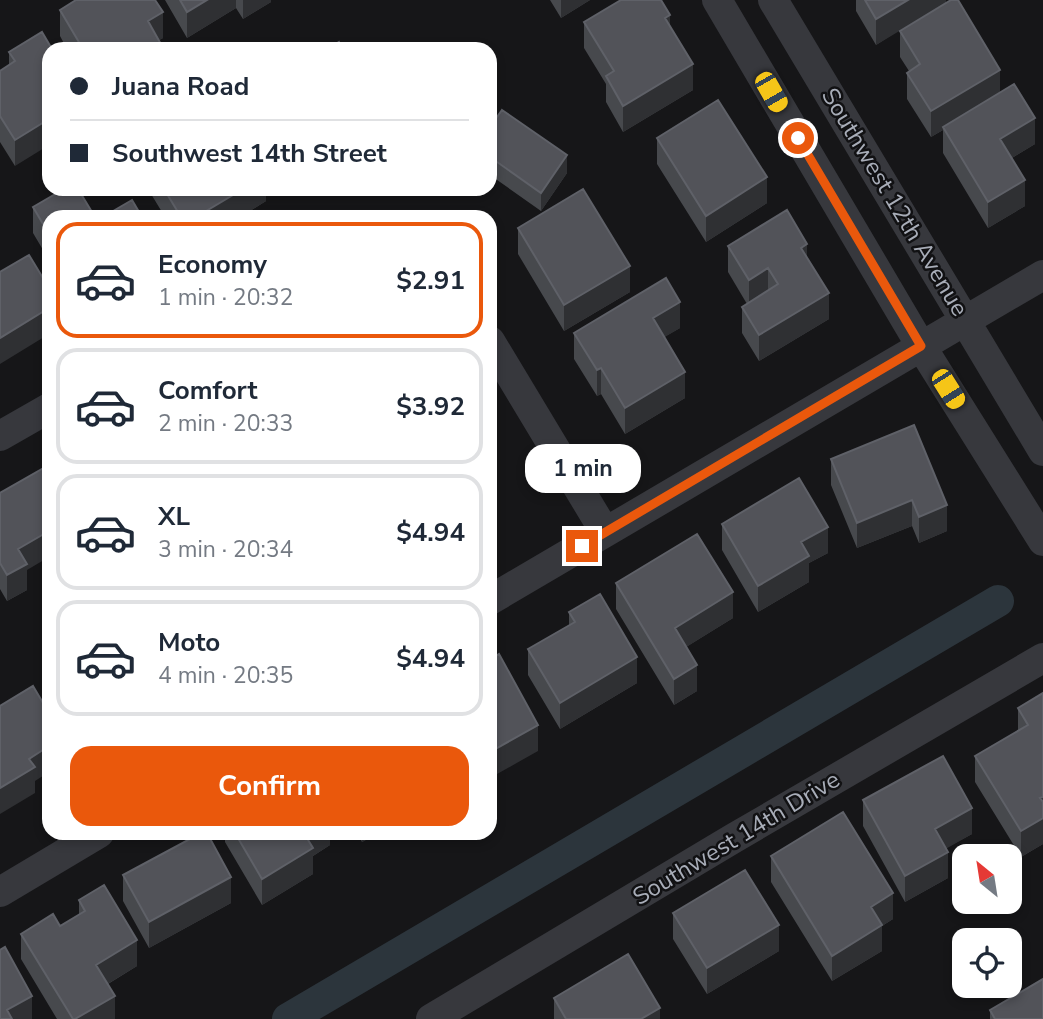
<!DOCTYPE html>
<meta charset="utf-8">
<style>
:root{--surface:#fff;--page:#f2f2f3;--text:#1f2937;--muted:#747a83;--line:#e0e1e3;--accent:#ea580c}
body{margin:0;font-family:"Nunito Sans",sans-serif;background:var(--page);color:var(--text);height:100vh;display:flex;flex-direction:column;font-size:26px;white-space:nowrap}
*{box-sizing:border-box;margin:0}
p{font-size:23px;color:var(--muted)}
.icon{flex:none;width:38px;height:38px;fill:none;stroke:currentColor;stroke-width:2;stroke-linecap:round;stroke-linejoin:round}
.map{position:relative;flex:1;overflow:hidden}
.side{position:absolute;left:42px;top:210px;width:455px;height:630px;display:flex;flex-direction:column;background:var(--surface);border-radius:21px;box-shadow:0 4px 10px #0003}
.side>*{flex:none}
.hud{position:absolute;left:42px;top:42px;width:455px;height:154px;border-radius:21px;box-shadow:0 4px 10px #0003;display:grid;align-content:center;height:154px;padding:0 28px;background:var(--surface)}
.needle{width:46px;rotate:330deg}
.buttons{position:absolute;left:952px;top:844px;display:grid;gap:14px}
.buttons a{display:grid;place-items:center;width:70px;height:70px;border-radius:14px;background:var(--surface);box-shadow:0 4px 10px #0003;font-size:35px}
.end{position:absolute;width:32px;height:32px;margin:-16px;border:9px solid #ea580c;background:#fff;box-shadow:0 0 0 4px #fff}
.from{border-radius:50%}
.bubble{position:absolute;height:49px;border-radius:21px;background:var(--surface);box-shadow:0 4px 10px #0003;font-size:23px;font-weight:700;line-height:49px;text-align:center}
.car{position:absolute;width:21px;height:42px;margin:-21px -10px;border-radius:9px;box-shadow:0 0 5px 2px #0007;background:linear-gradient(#f5c518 24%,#345 0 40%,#f5c518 0 76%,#345 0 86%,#f5c518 0)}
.hud b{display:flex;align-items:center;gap:24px;height:66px;font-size:26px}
.hud b+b{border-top:2px solid var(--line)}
.hud i{width:18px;height:18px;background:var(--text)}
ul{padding:12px 0 0;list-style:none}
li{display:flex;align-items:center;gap:21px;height:116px;margin:0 14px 10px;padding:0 14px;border:4px solid var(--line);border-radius:21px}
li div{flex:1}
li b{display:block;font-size:26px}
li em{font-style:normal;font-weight:700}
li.selected{border-color:var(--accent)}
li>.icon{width:63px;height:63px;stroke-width:1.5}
.action{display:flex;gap:14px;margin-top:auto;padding:14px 28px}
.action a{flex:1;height:80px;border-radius:21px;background:var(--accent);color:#fff;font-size:28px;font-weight:700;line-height:80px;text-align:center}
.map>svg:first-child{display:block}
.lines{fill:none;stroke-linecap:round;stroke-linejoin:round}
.canal{stroke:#2c353c;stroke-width:32}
.minor{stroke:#37383d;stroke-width:30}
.wall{fill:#47494d}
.shaded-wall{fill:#2f3033}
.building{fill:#525359;stroke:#5f6168;stroke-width:2}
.route{stroke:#ea580c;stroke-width:9}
.labels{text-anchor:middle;stroke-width:5;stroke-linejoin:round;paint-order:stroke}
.street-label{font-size:24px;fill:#a8adb8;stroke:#111113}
</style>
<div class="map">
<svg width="1043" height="1019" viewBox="0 0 1043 1019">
<rect width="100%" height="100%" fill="#161618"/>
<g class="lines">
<path class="canal" d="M288 1019 998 601"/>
<path class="minor" d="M717 0 921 346 1043 541
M773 0 1043 451
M490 341 605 532
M0 436 49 408
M490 600 1043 275
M0 892 99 833
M431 1019 734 838 1043 658"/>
</g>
<path class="wall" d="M165 0H271V2L243 19 236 8 187 38Z
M550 0H590L561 18Z
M856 0H946L876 45 856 11Z
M60 10 163 38 159 40 162 49H67L60 36Z
M584 22 670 26 693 90 623 132 606 102V84L584 48Z
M900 31 1000 92 1035 144 1012 158 1025 206 988 228 943 153V130L931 137 907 99V73L909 71 900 57Z
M42 32 15 166 0 142V71L9 65V52Z
M490 127 567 173 541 211 490 175Z
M657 138 767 203 706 242 657 164Z
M148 189H266V201L240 217H165Z
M33 207 49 217V260L33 233Z
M518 228 630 292 564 331 518 254Z
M728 246 807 258 829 319 759 361 742 333V307L747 304 728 272Z
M680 328 664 337 685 398 625 434 601 394 597 396 574 359V333Z
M914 425 947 531 919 543 912 526 857 548 831 485V459Z
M0 493 27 570V590L7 601 0 589Z
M722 524 828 553 809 563V582L758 612 722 550Z
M616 583 733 618 686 647 697 691 674 705 616 609Z
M569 612 637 683 560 729 528 675V649L569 625Z
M1043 693V844L1021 857 975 782V756L1018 731V708Z
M863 800 972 834 946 848 948 878 905 902 863 826Z
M225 833H330V845L313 856V874L262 905 225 842Z
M357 833H379L362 842Z
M771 856 893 919 882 926V951L832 981 771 882Z
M123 875 231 903 149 948 123 901Z
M79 900 137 966 108 984 115 1019H57L21 959V934L60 926 79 915Z
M673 913 779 951 707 994 673 939Z
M554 998 660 1019H554Z
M990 1010 1043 1019H990Z"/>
<path class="shaded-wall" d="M207 0H236V8L187 38V12Z
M243 0H271V2L243 19Z
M561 0H590L561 18Z
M908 0H946V3L876 45V19Z
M163 12V38L148 47V21Z
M670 15V41L665 18Z
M693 64V90L623 132V106Z
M1000 70V95L943 127V130L931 137V111Z
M1035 118V144L1000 165V139Z
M49 119V145L15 166V140Z
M567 155V173L541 211V193Z
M767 177V203L706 242V216Z
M1025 180V206L988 228V202Z
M243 189H266V201L240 217H196Z
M807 244V270L801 248Z
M630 266V292L564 331V305Z
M768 268V294L749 306V280Z
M829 293V319L759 361V335Z
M680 302V328L653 344V318Z
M49 308V334L0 364V338Z
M601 368V394L597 396V370Z
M685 372V398L625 434V408Z
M912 500V526L857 548V523Z
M947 505V531L919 543V517Z
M828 527V553L809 563V582L758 612V586L801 542Z
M49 531V557L27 570V590L7 601V575L18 549Z
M733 592V618L675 654V628Z
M637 657V683L560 729V703Z
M697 665V691L674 705V679Z
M538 725V751L490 778V752Z
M49 746V772L35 781V793L0 814V788L29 759Z
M1043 797V844L1021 857V831L1040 798Z
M972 808V834L935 855V829Z
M308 833H330V845L313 856V874L262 905V879Z
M362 833H379L362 842Z
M948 852V878L905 902V876Z
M231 877V903L149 948V922Z
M893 893V919L882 926V951L832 981V956L871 907Z
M779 925V951L707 994V968Z
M137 940V966L96 991V965Z
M32 996V1019H7V1010Z
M115 996V1019H75Z
M660 1008V1019H641Z"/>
<path class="building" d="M76 0H155L163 12 148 21 162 46 156 49H83L60 10Z
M180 0H207L187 12Z
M621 0H661L670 15 665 18 693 64 623 106 606 76 614 71 584 22Z
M865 0H908L876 19Z
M951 0H958L1000 70 931 111 907 73 920 64 900 31Z
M42 32 52 49H49V119L15 140 0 116V71L15 61 9 52Z
M339 42 343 49H328Z
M1014 84 1035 118 1000 139 1025 180 988 202 943 127Z
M718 100 767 177 706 216 657 138Z
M502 110 567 155 541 193 490 157V127Z
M64 189H78L95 217H49V234L33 207Z
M164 189H243L196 217H181Z
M583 189 630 266 564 305 518 228Z
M132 200 142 217H103Z
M787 210 807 244 801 248 829 293 759 335 742 307 778 284 768 268 749 280 728 246Z
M29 255 49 288V308L0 338V272Z
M666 278 680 302 653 318 685 372 625 408 601 368 597 370 574 333Z
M914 425 947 505 919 517 912 500 857 523 831 459Z
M49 465V531L18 549 27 564 7 575 0 563V493Z
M799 478 828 527 801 542 809 556 758 586 722 524Z
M697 534 733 592 675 628 697 665 674 679 616 583Z
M600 594 637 657 560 703 528 649 575 622 569 612Z
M499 654 538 725 490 752V660Z
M33 686 49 713V746L29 759 35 767 0 788V706Z
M1043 693V797L1040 798 1043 802V818L1021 831 975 756 1028 725 1018 708Z
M943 756 972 808 935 829 948 852 905 876 863 800Z
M843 812 893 893 871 907 882 925 832 956 771 856Z
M201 833H207L231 877 149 922 123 875Z
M235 833H308L305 835 313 848 262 879Z
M745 870 779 925 707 968 673 913Z
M104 885 137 940 96 965 115 996 75 1019H73L21 934 53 914 60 926 85 911 79 900Z
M5 947 32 996 7 1010 12 1019H0V950Z
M628 954 660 1008 641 1019H566L554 998Z
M1043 979V1019H995L990 1010Z"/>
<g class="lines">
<path class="route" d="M582 546 921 346 798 138"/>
</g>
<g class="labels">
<g class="street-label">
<text transform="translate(895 202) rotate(59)" y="8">Southwest 12th Avenue</text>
<text transform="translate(736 838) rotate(-31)" y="8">Southwest 14th Drive</text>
</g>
</g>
</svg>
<div class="buttons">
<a><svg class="needle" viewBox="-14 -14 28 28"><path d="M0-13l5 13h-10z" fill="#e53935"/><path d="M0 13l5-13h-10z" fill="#747a83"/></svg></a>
<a><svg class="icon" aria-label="locate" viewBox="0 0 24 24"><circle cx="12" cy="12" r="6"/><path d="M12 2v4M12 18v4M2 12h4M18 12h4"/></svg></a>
</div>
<i class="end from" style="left:798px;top:138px"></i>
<i class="end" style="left:582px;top:546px"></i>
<div class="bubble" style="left:525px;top:444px;width:116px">1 min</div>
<i class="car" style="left:771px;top:92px;rotate:150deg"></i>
<i class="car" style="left:948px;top:389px;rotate:148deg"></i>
<div class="hud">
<b><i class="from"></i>Juana Road</b>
<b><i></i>Southwest 14th Street</b>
</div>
<section class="side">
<ul>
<li class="selected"><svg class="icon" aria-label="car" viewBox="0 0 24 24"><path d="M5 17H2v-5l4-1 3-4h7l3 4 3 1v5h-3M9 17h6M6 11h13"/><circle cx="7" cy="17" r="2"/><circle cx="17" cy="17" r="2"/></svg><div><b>Economy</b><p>1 min · 20:32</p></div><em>$2.91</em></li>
<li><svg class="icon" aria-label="car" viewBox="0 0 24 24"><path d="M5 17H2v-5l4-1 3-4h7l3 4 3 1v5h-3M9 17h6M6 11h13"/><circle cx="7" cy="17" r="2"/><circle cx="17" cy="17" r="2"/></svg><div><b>Comfort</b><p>2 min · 20:33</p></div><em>$3.92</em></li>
<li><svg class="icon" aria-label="car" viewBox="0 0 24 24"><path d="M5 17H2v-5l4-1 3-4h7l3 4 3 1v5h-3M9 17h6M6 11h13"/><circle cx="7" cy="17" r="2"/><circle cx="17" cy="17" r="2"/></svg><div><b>XL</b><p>3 min · 20:34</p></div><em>$4.94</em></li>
<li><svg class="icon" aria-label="car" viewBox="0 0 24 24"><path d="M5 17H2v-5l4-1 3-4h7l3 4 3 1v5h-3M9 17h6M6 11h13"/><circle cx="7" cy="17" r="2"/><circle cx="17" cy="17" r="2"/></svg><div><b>Moto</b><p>4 min · 20:35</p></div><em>$4.94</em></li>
</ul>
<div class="action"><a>Confirm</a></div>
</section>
</div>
